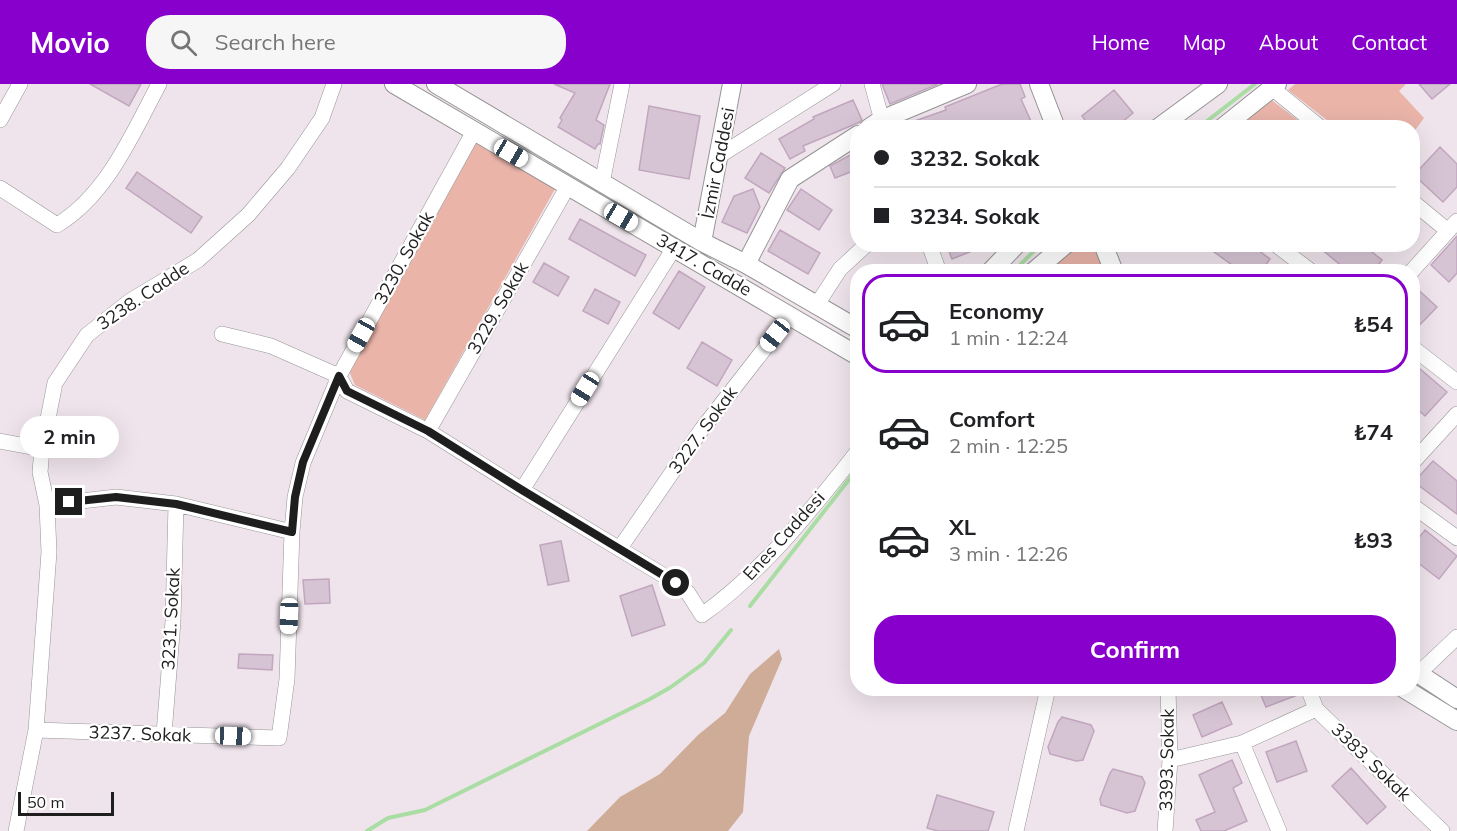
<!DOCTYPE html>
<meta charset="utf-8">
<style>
:root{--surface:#fff;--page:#f6f6f6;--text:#202124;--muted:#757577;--line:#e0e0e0;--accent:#80c}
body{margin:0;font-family:Mulish,sans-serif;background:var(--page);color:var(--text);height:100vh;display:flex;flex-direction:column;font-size:22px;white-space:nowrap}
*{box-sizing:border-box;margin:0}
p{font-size:20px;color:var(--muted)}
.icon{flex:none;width:33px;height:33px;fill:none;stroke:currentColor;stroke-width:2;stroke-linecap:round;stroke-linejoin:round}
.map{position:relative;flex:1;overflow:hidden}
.sheet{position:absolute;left:850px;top:180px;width:570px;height:432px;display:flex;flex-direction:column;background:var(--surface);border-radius:24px;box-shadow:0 6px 24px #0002}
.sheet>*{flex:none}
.top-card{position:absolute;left:850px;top:36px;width:570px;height:132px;border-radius:24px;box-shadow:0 6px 24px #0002;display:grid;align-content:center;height:132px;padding:0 24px;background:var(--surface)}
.scale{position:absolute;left:18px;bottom:15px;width:96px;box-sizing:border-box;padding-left:6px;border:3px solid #1e1e1e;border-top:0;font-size:16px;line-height:21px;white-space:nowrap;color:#1e1e1e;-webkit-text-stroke:4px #fff;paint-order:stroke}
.end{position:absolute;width:27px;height:27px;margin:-14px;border:8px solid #1e1e1e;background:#fff;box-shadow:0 0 0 3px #fff}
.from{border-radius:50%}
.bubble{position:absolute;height:42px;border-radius:21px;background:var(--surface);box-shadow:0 6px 24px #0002;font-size:20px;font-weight:700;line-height:42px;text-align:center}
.car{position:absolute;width:18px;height:36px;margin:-18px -9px;border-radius:8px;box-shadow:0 0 4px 2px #0007;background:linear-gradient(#fff 24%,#345 0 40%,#fff 0 76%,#345 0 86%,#fff 0)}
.top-card b{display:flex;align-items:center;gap:21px;height:57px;font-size:22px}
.top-card b+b{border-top:2px solid var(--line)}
.top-card i{width:15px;height:15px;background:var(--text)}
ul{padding:10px 0 0;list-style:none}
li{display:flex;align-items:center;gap:18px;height:99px;margin:0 12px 9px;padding:0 12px;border:3px solid transparent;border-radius:24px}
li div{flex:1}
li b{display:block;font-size:22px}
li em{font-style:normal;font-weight:700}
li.on{border-color:var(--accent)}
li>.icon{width:54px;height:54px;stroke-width:1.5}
.button{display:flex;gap:12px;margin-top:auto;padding:12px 24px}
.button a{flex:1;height:69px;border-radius:24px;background:var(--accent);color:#fff;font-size:24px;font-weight:700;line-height:69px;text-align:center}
header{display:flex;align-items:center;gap:36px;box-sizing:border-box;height:84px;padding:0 30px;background:var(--accent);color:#fff}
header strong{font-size:28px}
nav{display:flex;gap:33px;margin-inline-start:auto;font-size:21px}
.search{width:420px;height:54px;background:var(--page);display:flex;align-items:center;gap:15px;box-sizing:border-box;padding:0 21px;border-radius:24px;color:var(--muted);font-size:22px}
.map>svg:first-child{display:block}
.grass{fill:#eab4a9}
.forest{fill:#cfac98}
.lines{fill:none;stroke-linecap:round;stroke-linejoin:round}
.stream{stroke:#aadda4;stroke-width:4}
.building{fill:#d6c4d4;stroke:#c1a6be;stroke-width:1.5}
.minor-casing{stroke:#959595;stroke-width:16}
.tertiary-casing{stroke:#959595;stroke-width:20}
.minor{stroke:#fff;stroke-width:15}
.tertiary{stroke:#fff;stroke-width:18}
.route{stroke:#1e1e1e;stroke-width:8}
.labels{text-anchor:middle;stroke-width:4.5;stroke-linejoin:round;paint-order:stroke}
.street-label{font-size:18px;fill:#1e1e1e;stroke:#fff}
</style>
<header>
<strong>Movio</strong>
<div class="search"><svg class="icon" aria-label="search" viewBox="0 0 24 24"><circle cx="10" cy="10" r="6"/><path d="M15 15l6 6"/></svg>Search here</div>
<nav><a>Home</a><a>Map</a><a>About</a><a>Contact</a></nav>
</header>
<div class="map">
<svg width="1457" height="747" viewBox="0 0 1457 747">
<rect width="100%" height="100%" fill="#efe4eb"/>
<path class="grass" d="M1295 0H1406L1399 7 1424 34 1413 49V44L1336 43 1288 6Z
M1270 15 1307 43 1236 44Z
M475 58 555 105 425 336 355 301 349 287Z
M1072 160 1098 161 1109 188H1040Z"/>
<path class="forest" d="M779 565 782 575 749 652 743 728 728 747H587L620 713 660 690 698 651 725 629 750 590Z"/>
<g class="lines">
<path class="stream" d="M1198 44 1255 0
M1013 188 1041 160
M750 522 858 384
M367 747 388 734 425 726 650 615 671 603 704 579 731 546"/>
</g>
<path class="building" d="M90 0H141L129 22Z
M554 0H610L596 36 604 41 600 60H598L595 65 558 43 562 36 560 34 575 9Z
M882 0H938L890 20Z
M1002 0H1020L1025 13 1021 15 1034 44H900V42L946 26 945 23Z
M1419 0H1450L1432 15Z
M1114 6 1133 29 1115 44H1091L1082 32Z
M853 16 862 36 860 38 803 62 805 67 790 75 779 55 814 35 813 33Z
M649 22 700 32 689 95 639 86Z
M1440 63 1457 80V103L1443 118 1414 91Z
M761 69 785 84 769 109 745 94Z
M852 70 858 85 835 94 830 82Z
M137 88 202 133 191 149 126 104Z
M753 105 760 123 747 149 722 138 734 112Z
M801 105 832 126 819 146 787 126Z
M580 135 646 171 635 192 569 155Z
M780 146 820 169 808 190 768 167Z
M1457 152V189L1449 198 1431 181Z
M946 160H986L987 161 952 175Z
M1203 160H1250L1270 175 1261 188H1227L1232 181Z
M1315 160H1362L1382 176 1373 188H1349Z
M544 179 569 193 558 212 533 198Z
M679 187 705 203 679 245 653 229Z
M1413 201 1437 223 1413 248Z
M595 205 620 218 608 240 583 227Z
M702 258 732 276 717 302 687 284Z
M1419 284 1447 308 1425 332 1413 321V291Z
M1433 377 1457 397V430L1414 398Z
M1425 446 1457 472 1439 495 1413 475V461Z
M561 457 569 497 548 501 540 461Z
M329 495 330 519 305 520 303 496Z
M652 501 665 541 632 552 620 512Z
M239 570 273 571 272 586 238 584Z
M1265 604H1299L1300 610 1266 623 1260 609 1265 607Z
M1222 618 1232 640 1202 653 1193 631Z
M1062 633 1091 641 1094 647 1083 676 1076 677 1050 670 1048 663 1058 638Z
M1296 657 1307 687 1277 698 1266 668Z
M1232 676 1242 699 1233 704 1247 737 1224 747H1201L1196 736 1215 728 1199 691Z
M1351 684 1386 723 1367 740 1332 702Z
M1113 685 1142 693 1145 699 1135 727 1127 729 1101 721 1100 715 1110 689Z
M937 711 994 728 988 747H938L927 744Z"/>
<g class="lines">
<g class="minor-casing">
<path id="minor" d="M872 0 884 44
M1272 4 1321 44
M0 36 20 0
M719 72 833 0
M602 99 622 0
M0 104 57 141C107 111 133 49 159 0
M1413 118 1448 147
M929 160 939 188
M1275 160 1312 188
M1411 188 1457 137
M816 222 840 185 867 160
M222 250 271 262 339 292 347 307 428 347 522 406 676 499 688 509 702 531C764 487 811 426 858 367
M1413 264 1457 298
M428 347 568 102
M0 357 42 365
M1413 378 1457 330
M522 406 674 164
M47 421 116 413 176 420 292 448
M1413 422 1457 454
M620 464 702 345 790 232
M1418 590 1457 553
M1308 604 1316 625 1442 747
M36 646 279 654 287 595 292 448 295 413 303 379 339 292 474 47
M164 650 173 537 176 420
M1242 659 1279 747
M1170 676 1242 659 1316 625
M16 747 36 646 49 468 47 421 40 388 42 365 55 299 87 251 130 217 198 176 248 131 288 84 322 34 334 0
M1016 747 1048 604
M1165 747 1170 676 1168 604"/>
</g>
<g class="tertiary-casing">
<path id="tertiary" d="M394 0 858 272
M436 0 702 158 746 180 858 245
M1039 0 1056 44
M869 44 881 36 967 0
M1158 44 1218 0
M1222 44 1277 0
M702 158 732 0
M1103 160 1114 188
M746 180 790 95 858 51
M990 188 1017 160
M1033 188 1066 160
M1413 586 1457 615
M1403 604 1457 637"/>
</g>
<use href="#minor" class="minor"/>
<use href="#tertiary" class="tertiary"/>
</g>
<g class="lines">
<path class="route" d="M69 418 116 413 176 420 292 448 295 413 303 378 339 292 347 307 428 347 522 406 676 499"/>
</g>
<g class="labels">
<g class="street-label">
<text transform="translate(718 79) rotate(-79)" y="6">İzmir Caddesi</text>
<text transform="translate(404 174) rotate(-61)" y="6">3230. Sokak</text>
<text transform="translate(704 181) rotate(30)" y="6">3417. Cadde</text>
<text transform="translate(143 212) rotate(-34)" y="6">3238. Cadde</text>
<text transform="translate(498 224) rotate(-60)" y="6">3229. Sokak</text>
<text transform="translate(703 346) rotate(-54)" y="6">3227. Sokak</text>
<text transform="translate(784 452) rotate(-48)" y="6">Enes Caddesi</text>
<text transform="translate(171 535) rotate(-87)" y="6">3231. Sokak</text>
<text transform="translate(140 650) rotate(2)" y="6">3237. Sokak</text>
<text transform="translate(1167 676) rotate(-89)" y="6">3393. Sokak</text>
<text transform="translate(1371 678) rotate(44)" y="6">3383. Sokak</text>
</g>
</g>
</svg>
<div class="scale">50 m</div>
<i class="end from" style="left:676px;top:499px"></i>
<i class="end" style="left:69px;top:418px"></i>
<div class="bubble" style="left:20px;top:332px;width:99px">2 min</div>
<i class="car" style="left:511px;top:69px;rotate:120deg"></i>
<i class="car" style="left:621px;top:133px;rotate:120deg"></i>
<i class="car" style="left:361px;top:251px;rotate:209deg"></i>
<i class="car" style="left:775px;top:251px;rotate:218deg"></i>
<i class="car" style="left:585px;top:305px;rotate:212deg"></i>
<i class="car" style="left:289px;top:532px;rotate:182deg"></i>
<i class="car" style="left:233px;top:652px;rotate:92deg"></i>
<div class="top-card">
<b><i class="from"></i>3232. Sokak</b>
<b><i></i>3234. Sokak</b>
</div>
<section class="sheet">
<ul>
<li class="on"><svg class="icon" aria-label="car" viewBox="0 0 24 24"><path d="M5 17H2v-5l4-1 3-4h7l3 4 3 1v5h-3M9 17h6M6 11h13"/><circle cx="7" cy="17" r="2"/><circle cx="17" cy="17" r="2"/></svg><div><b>Economy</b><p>1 min · 12:24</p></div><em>₺54</em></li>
<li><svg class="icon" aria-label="car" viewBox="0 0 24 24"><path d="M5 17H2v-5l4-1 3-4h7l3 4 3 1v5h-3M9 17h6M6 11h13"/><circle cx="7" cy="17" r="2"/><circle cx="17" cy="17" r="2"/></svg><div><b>Comfort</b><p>2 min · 12:25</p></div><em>₺74</em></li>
<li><svg class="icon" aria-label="car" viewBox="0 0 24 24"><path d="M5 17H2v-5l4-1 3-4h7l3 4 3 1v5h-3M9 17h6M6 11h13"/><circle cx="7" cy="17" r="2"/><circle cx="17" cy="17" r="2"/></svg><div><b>XL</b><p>3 min · 12:26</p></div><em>₺93</em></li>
</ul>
<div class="button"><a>Confirm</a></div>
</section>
</div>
